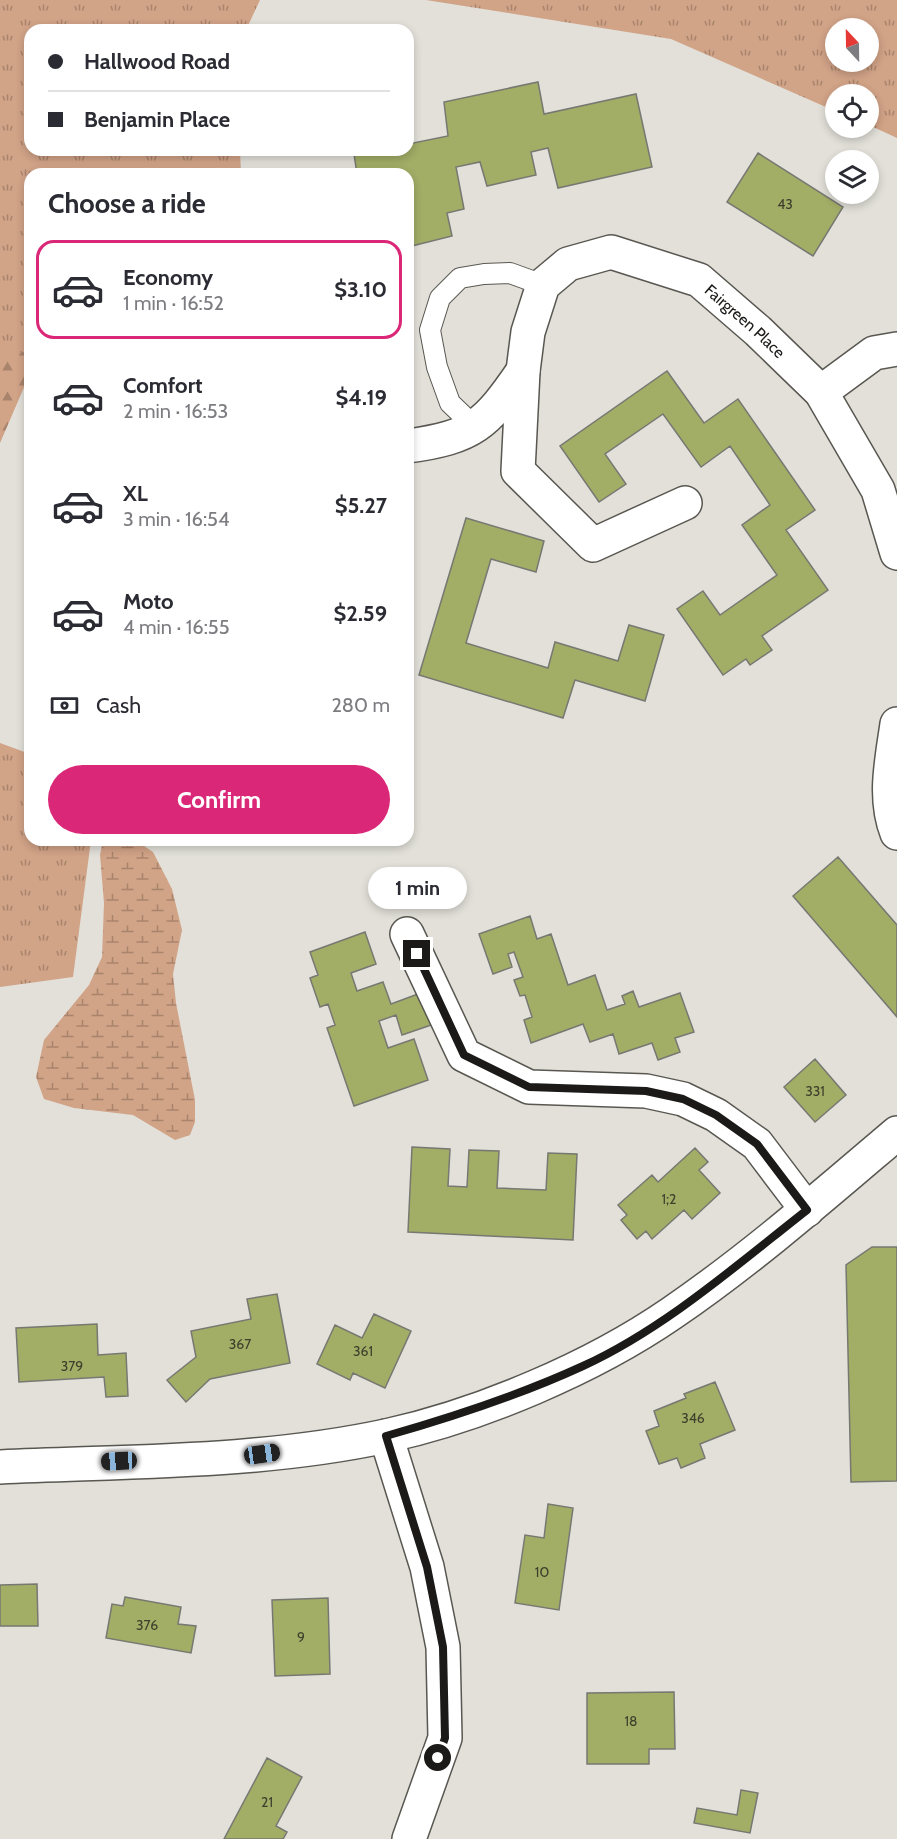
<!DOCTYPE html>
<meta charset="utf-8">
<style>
:root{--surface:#fff;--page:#f7f7f7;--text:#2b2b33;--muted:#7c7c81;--line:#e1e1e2;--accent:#db2777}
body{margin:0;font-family:Cabin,sans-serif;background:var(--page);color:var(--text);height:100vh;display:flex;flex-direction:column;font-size:22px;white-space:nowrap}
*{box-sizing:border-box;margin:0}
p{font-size:20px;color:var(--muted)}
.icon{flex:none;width:33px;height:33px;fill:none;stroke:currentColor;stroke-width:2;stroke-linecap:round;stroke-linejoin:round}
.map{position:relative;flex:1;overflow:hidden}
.panel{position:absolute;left:24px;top:168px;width:390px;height:678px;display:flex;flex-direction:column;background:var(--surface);border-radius:18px;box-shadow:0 3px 9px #0003}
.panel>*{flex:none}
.hud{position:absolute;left:24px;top:24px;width:390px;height:132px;border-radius:18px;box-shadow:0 3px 9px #0003;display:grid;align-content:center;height:132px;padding:0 24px;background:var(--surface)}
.needle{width:39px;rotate:338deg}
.controls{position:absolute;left:825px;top:18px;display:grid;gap:12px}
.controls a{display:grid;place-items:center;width:54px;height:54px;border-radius:50%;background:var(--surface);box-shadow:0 3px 9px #0003;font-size:30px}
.end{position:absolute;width:27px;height:27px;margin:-14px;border:8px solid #1b1a18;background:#fff;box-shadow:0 0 0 3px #fff}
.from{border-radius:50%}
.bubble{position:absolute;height:42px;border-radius:21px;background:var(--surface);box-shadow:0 3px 9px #0003;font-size:20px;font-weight:700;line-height:42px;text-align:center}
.car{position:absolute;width:18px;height:36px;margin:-18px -9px;border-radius:8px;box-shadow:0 0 4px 2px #0007;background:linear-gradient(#222 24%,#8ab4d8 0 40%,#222 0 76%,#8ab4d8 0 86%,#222 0)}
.hud b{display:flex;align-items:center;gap:21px;height:57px;font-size:22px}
.hud b+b{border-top:2px solid var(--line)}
.hud i{width:15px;height:15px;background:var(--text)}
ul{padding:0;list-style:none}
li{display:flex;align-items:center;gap:18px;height:99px;margin:0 12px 9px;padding:0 12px;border:3px solid transparent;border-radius:18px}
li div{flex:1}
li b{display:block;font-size:22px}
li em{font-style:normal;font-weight:700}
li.on{border-color:var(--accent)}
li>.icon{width:54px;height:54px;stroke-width:1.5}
h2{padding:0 24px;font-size:27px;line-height:72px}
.pay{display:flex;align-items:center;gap:15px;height:66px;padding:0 24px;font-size:22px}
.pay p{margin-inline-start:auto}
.primary-button{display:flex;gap:12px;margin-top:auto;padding:12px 24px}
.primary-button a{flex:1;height:69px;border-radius:36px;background:var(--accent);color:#fff;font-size:24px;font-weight:700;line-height:69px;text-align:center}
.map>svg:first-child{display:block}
.grass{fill:url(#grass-tufts);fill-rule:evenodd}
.forest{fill:url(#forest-firs)}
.wetland{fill:url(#wetland-marsh)}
.building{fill:#a2ad66;stroke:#777872;stroke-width:1.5}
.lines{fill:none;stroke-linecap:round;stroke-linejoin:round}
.lane-casing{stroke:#595751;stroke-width:22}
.street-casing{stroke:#595751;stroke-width:36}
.secondary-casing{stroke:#595751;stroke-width:36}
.lane{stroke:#fff;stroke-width:20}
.street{stroke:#fff;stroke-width:33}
.secondary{stroke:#fff;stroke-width:33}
.route{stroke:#1b1a18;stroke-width:8}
.labels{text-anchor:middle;stroke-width:6;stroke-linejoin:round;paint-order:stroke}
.number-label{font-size:14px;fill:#3d3f2c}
.street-label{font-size:16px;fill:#1b1a18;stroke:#e2e0d9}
</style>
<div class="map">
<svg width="897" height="1839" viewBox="0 0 897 1839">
<defs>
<pattern id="grass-tufts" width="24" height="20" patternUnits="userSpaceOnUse" patternTransform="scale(1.5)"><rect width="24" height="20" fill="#d1a387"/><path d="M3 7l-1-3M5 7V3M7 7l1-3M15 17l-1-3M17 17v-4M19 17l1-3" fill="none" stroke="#a9846d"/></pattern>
<pattern id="forest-firs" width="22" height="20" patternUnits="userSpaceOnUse" patternTransform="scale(1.5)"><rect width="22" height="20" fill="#d1a387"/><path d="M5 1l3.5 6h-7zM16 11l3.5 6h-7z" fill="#a9846d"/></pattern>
<pattern id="wetland-marsh" width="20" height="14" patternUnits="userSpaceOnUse" patternTransform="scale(1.5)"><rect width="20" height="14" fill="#d1a387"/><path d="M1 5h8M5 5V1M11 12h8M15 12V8" fill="none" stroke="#a9846d"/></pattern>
</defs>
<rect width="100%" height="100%" fill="#e2e0d9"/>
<path class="grass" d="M0 0H260L246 30H30V150H240L241 174H30V373L0 442Z
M426 0H897V138L869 125 868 94H836L835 111 671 39ZM836 28H868V62H836Z
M0 743 30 754V840H91L73 977 0 987Z"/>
<path class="forest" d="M30 350V373L0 443V360Z"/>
<path class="wetland" d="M103 840H135L153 852 172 889 182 930 173 974 176 1003 195 1100V1122L190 1135 175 1140 133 1115 74 1108 44 1099 36 1077 44 1040 89 985 102 957 104 903 100 855Z"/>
<path class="building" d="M538 82 544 114 636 94 652 167 558 188 548 148 531 152 536 175 487 186 480 162 456 167 464 209 447 213 452 236 408 247V174H357L354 154 376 150H408V144L448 136 444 102Z
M758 153 843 207 813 256 727 202Z
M667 371 704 423 738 399 815 510 786 530 828 590 762 636 772 650 750 665 746 659 723 675 677 609 703 591 720 615 777 575 742 525 770 505 730 446 701 467 663 414 605 454 626 484 599 502 560 446Z
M466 518 544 541 536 572 491 559 466 643 548 668 555 642 618 661 629 625 664 635 645 701 575 680 563 718 419 675Z
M838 857 897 925V1017L793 896Z
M530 916 537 939 551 934 568 985 595 975 607 1010 625 1004 622 996 633 991 639 1007 680 993 694 1032 675 1038 680 1052 658 1060 652 1043 619 1054 613 1034 590 1042 583 1024 531 1043 524 1020 532 1017 525 995 520 996 514 980 523 977 514 952 508 954 512 967 493 974 479 934Z
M365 932 376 964 351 973 357 991 383 982 391 1004 426 991 437 1023 402 1035 396 1015 379 1021 388 1048 414 1039 428 1080 354 1106 327 1028 335 1025 328 1004 320 1007 310 978 318 975 310 952Z
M815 1059 846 1095 815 1122 784 1087Z
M412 1147 450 1149 448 1186 467 1187 469 1150 499 1151 497 1188 546 1190 548 1153 577 1154 573 1240 408 1232Z
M695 1148 708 1162 699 1170 720 1193 692 1219 684 1210 652 1239 646 1231 637 1239 621 1220 627 1215 618 1205 652 1175 658 1182Z
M872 1247H897V1481L851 1482 846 1265Z
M277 1294 290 1363 210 1379 186 1402 167 1380 196 1357 191 1331 251 1319 247 1299Z
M374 1314 411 1331 385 1388 353 1373 350 1380 317 1364 335 1325 362 1338Z
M97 1324 98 1355 126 1353 128 1396 106 1397 104 1377 19 1382 16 1328Z
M715 1382 735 1430 700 1444 705 1458 681 1468 677 1458 659 1464 646 1431 659 1426 654 1411 686 1398 684 1394Z
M548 1504 573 1508 559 1610 515 1603 525 1535 544 1538Z
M37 1584 38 1626H0V1585Z
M125 1597 181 1607 178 1624 196 1626 191 1653 106 1638 112 1604 123 1606Z
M328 1598 330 1674 275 1676 272 1600Z
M674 1692 675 1749H649V1764H587V1693Z
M267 1758 302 1777 276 1826 287 1832 283 1839H224Z
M741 1790 758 1793 750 1833 694 1823 697 1808 737 1815Z"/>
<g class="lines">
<g class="lane-casing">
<path id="lane" d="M476 428 450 403 437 367 430 330 440 298 460 278 484 274 510 273 543 285"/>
</g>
<g class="street-casing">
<g id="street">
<path id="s1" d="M523 371 528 332 543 285 568 264 611 252 699 280 758 331 821 392 878 490 897 553"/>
<path d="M821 392 874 353 897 349"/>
<path d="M408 446C473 437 486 425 523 371L518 471 593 545 685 503"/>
<path d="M897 724C892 760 883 798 897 833"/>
<path d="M407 934 464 1055 529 1087 646 1091 683 1099 716 1115 757 1144 807 1210"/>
<path d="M386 1436 427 1567 443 1647 445 1738 409 1839"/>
</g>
</g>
<g class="secondary-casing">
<path id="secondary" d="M0 1467C128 1461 260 1463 386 1436 481 1415 592 1368 672 1313 751 1259 824 1195 897 1133"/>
</g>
<use href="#lane" class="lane"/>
<use href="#street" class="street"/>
<use href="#secondary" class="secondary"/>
</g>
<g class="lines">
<path class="route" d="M417 954 464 1055 529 1087 646 1091 683 1099 716 1115 757 1144 807 1210C738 1264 664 1329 583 1366 520 1395 453 1417 386 1436L427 1567 443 1647 445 1738 438 1758"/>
</g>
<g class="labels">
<g class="number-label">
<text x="785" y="209">43</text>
<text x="815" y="1096">331</text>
<text x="669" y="1204">1;2</text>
<text x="240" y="1349">367</text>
<text x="363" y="1356">361</text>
<text x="72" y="1371">379</text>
<text x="693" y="1423">346</text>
<text x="542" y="1577">10</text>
<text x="147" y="1630">376</text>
<text x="301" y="1642">9</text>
<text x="631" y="1726">18</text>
<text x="267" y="1807">21</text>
</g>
<g class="street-label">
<text dy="6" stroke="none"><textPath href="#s1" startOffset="320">Fairgreen Place</textPath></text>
</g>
</g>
</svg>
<div class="controls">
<a><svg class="needle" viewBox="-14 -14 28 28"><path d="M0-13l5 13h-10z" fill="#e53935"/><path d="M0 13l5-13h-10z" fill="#7c7c81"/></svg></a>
<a><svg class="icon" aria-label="locate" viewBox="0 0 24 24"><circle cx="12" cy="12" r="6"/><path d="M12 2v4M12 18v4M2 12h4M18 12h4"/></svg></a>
<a><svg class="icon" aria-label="layers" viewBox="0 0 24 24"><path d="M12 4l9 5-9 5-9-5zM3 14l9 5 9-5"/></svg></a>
</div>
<i class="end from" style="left:438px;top:1758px"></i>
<i class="end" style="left:417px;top:954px"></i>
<div class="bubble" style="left:368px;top:867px;width:99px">1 min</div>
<i class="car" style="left:262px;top:1454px;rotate:82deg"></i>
<i class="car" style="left:119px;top:1461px;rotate:267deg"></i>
<div class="hud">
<b><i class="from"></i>Hallwood Road</b>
<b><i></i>Benjamin Place</b>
</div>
<section class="panel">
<h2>Choose a ride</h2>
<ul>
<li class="on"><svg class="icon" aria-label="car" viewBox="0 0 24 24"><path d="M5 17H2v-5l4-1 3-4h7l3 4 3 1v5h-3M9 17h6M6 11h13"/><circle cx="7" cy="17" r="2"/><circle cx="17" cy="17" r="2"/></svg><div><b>Economy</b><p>1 min · 16:52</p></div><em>$3.10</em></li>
<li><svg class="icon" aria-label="car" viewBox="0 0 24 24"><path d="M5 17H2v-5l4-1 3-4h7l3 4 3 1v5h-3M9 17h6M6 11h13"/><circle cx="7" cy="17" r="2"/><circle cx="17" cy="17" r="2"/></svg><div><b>Comfort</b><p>2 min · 16:53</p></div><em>$4.19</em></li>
<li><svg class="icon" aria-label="car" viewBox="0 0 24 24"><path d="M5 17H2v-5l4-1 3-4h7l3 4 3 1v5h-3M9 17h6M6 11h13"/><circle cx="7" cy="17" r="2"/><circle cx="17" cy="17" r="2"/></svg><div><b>XL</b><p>3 min · 16:54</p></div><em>$5.27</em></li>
<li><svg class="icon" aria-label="car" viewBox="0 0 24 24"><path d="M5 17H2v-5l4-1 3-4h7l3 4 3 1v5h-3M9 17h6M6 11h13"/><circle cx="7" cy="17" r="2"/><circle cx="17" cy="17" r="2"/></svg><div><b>Moto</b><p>4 min · 16:55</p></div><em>$2.59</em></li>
</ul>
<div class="pay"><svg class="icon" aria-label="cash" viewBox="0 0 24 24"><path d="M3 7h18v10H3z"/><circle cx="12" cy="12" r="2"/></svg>Cash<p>280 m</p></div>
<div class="primary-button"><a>Confirm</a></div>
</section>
</div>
